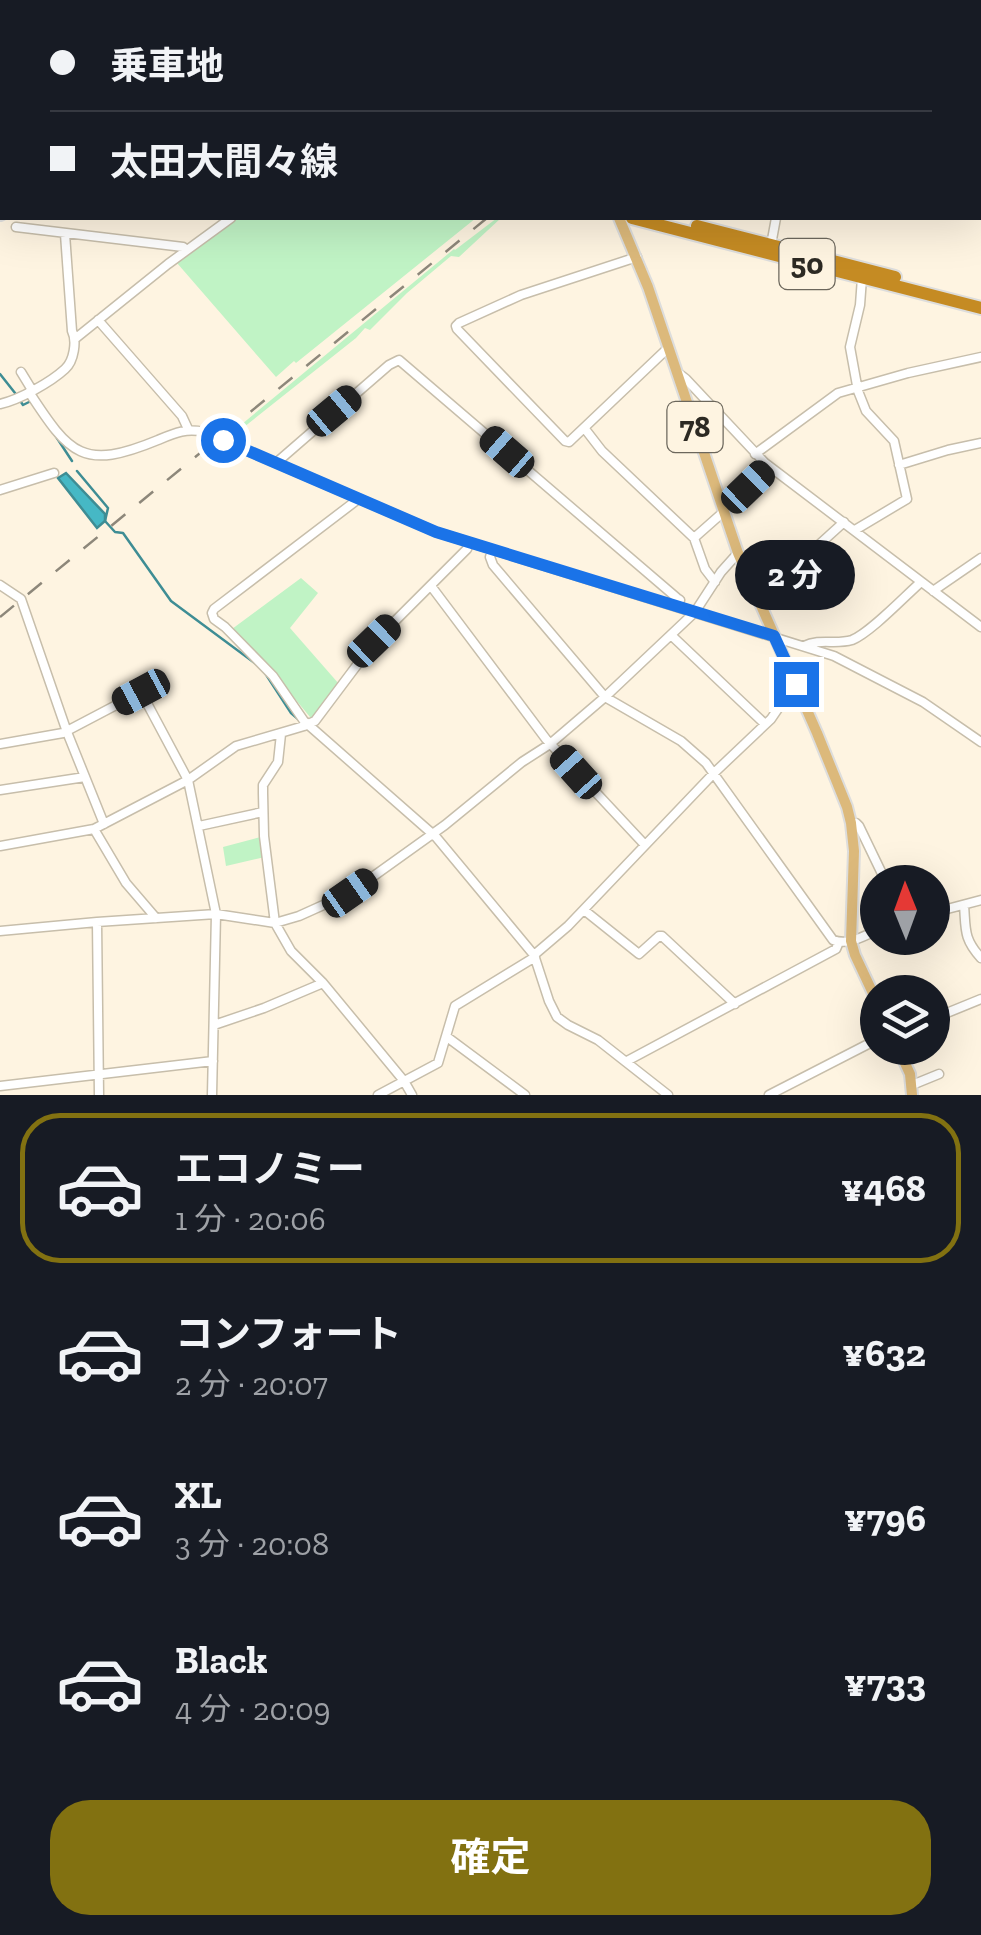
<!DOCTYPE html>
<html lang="ja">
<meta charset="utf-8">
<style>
:root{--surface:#171b24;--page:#20242c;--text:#f1f3f6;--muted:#9ea1a6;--line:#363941;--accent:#827111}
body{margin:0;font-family:"Zilla Slab","Noto Sans JP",serif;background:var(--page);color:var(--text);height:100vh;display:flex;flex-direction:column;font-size:38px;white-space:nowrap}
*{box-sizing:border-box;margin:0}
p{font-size:32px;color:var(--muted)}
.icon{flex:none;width:55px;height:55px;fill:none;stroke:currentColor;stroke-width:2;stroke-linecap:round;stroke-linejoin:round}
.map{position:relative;height:1095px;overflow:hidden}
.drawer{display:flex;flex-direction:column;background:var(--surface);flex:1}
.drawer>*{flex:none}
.banner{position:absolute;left:0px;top:0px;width:982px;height:220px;box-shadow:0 10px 40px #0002;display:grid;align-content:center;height:220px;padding:0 50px;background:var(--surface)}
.needle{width:65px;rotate:359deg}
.tools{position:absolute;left:860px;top:865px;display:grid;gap:20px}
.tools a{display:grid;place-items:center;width:90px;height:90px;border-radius:50%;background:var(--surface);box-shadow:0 10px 40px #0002;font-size:50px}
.end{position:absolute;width:45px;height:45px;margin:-22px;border:12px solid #1a73e8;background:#fff;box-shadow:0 0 0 5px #fff}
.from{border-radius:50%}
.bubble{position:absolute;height:70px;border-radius:35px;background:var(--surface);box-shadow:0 10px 40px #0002;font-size:32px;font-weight:700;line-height:70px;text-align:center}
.car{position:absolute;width:30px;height:60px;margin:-30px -15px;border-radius:12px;box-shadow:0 0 8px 2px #0007;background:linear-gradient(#222 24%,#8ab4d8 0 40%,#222 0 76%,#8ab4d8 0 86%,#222 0)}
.banner b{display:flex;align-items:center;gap:35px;height:95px;font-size:38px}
.banner b+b{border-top:2px solid var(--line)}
.banner i{width:25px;height:25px;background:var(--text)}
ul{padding:18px 0 0;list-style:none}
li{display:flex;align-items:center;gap:30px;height:150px;margin:0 20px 15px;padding:0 30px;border:5px solid transparent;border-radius:40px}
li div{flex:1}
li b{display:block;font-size:38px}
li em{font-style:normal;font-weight:700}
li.current{border-color:var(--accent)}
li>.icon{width:90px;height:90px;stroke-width:1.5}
.cta{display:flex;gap:20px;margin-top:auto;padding:20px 50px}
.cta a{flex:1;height:115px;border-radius:40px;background:var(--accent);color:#fff;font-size:40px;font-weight:700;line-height:115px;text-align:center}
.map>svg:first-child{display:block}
.green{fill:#c0f3c5}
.water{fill:#46b8c5;stroke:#3e8d94;stroke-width:2.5}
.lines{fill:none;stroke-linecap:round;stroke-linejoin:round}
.stream{stroke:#3e8d94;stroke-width:2.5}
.minor-casing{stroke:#c7beab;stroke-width:11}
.major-casing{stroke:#dddddc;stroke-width:14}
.highway-casing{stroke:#dddddc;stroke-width:16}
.minor{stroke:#fff;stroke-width:8}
.major{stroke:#dcb97b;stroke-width:10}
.highway{stroke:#c58b23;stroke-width:12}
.rail{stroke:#8d877a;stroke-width:2.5;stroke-dasharray:18 18;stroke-linecap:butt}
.route{stroke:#1a73e8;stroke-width:12}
.labels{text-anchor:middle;stroke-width:9;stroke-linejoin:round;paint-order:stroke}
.shield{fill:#fef4e1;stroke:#6c675c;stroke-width:2.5}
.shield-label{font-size:30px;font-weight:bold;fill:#2d2a23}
</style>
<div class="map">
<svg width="981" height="1095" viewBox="0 0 981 1095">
<rect width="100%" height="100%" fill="#fef4e1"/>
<path class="green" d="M238 218H476L296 363 294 361 276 377 177 263Z
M497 218H501L459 257 451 256 407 293 370 330 365 328 356 338 229 439 225 438 454 249 455 250Z
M301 578 318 593 290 628 339 684 314 717H310L258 654 232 629Z
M264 836 265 857 226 866 223 847Z"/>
<path class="water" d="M66 473 105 514V521L97 528 58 478Z"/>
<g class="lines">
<path class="stream" d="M0 374 15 393
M21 402 23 405 31 401
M53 432 72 461
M77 471 108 508 105 521 115 532 123 533 171 601 260 667
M265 673 291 713 298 719"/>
<g class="minor-casing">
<path id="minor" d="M263 0 264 2
M332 0 334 2
M419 0 420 2
M384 2 386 0
M683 2 689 0
M777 2 779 0
M0 181 2 140
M16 227 183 247 187 250
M771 245 776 218
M637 257 521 295 459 323 456 326 457 329 565 441 569 442 668 348
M98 320 182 416 188 429
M76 338 168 264 231 218
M21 372 32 390
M677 372 686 379 765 463 981 627
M29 392C70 455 83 471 158 440 175 433 186 428 204 432L436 532 834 656 923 702 981 742
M0 404C19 400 51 382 65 369 74 361 77 341 72 331L65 234
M585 429 602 451 694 538 720 515 769 467
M755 454 838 393 908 373 981 357
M276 463 389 365 399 360 677 598 680 600 678 607
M899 465 948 450 981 443
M0 490 54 473
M357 500 214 609 212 613 214 619 225 627 273 676 304 721 436 837 534 955 549 1001 557 1017 568 1025 598 1040 668 1095
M855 530 907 499 894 441 866 411 858 391 850 347 860 305 862 278
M694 538 705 569 715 582
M492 550 490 557 493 565 605 697 681 741 706 763 833 940C849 946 863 936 878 930
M0 585 21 599 67 732 104 824
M431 586 546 739 645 845
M933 591 981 558
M758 600 844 522
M671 635 765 724
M804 646C820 638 835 645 852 640 870 633 905 596 921 582
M281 734 278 762 263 785V793L264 836 275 923 291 951 323 983 404 1081 412 1095
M0 744 63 733 141 692 188 780 216 914 212 1095
M0 790 85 777
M851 823H856L859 826 886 882
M199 826 263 812
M94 829 126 883 156 918
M0 846 94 829 188 780 236 746 304 726 315 721 375 641 467 549 469 544
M964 905C966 929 963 938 981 958
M584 910 639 954 659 936H662L735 1004
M932 913 981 900
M97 922 99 1095
M0 931 97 922 216 914 275 923 299 916 350 893 445 825 522 762 550 744 605 697 695 612 721 572 738 553
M534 955 568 926 714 773 771 719 788 694 797 688
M932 1019 981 999
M214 1025 264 1008 323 983
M447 1037 525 1095
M627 1061 836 949 839 942
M912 1085 939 1074
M0 1086 213 1061
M378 1095 438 1063 455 1006 535 957
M769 1095 878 1039"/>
</g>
<g class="major-casing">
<path id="major" d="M496 0 498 2
M638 2V0
M619 218 648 287 738 553 817 733 847 807 851 823 854 851 851 941 855 955 878 1004
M898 1048 910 1074 912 1095"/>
</g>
<g class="highway-casing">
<path id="highway" d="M0 199H2
M0 214 2 213
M632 218 981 308
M697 226 895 277"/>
</g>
<use href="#minor" class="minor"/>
<use href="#major" class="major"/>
<use href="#highway" class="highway"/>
<path class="rail" d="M747 2 750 0
M0 617 487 218"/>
</g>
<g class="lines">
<path class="route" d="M223 440 436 532 774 636 796 684"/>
</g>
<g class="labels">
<g class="shield">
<rect x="779.5" y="239" width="55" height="50" rx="8"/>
<rect x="667.5" y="402" width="55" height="50" rx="8"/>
</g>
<g class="shield-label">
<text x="807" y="274">50</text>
<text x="695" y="437">78</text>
</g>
</g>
</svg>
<div class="tools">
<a><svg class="needle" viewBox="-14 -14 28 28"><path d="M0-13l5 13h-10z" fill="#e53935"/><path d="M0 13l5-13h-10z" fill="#9ea1a6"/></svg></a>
<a><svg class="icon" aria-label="layers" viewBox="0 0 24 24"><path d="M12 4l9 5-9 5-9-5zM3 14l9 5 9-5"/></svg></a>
</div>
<i class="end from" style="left:223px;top:440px"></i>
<i class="end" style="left:796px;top:684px"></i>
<div class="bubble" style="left:735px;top:540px;width:120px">2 分</div>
<i class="car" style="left:334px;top:411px;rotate:50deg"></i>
<i class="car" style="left:507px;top:452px;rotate:311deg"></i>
<i class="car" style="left:748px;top:487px;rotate:46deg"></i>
<i class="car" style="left:374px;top:641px;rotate:46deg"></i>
<i class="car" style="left:141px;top:692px;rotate:242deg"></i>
<i class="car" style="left:576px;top:772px;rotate:318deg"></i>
<i class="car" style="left:350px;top:893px;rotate:55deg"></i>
<div class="banner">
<b><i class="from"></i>乗車地</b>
<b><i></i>太田大間々線</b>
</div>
</div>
<section class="drawer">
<ul>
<li class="current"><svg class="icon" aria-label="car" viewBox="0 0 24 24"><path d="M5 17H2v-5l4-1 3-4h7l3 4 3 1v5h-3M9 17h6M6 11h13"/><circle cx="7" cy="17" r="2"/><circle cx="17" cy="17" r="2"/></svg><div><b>エコノミー</b><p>1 分 · 20:06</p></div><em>¥468</em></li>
<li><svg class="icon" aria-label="car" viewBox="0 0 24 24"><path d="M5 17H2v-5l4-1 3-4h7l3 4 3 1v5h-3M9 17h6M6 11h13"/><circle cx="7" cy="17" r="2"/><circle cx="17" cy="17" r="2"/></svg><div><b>コンフォート</b><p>2 分 · 20:07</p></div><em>¥632</em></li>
<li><svg class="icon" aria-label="car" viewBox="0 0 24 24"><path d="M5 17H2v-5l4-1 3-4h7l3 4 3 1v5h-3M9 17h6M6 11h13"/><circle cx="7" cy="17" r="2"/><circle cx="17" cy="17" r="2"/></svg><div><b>XL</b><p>3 分 · 20:08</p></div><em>¥796</em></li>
<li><svg class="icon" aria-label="car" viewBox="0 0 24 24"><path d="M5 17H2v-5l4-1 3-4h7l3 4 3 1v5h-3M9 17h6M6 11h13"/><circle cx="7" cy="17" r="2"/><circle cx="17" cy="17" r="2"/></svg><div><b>Black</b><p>4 分 · 20:09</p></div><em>¥733</em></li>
</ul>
<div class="cta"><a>確定</a></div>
</section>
